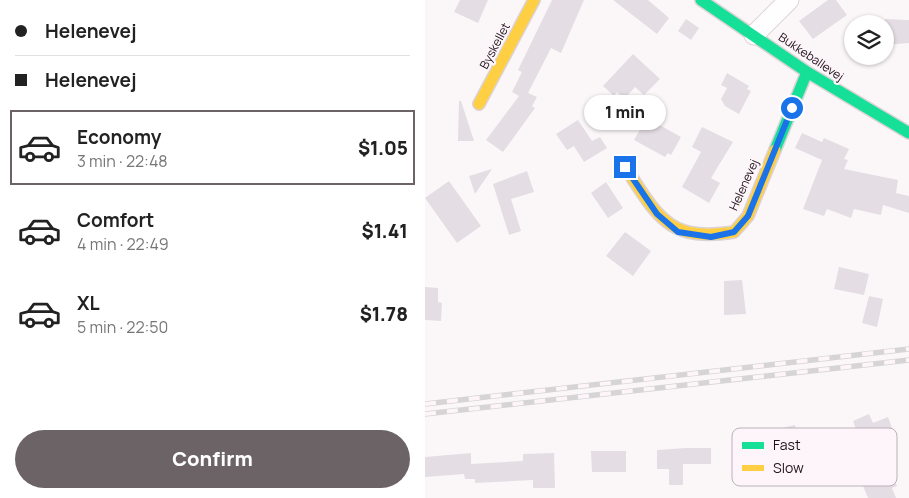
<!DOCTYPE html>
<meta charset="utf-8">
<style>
:root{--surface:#fff;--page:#f2f2f2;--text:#222;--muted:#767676;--line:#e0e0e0;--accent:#6c6367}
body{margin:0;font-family:Manrope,sans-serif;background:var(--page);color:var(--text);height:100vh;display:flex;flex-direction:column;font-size:19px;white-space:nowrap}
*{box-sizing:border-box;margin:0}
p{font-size:16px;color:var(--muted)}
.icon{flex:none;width:28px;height:28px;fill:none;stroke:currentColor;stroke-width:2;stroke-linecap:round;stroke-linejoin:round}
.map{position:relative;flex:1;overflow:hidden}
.drawer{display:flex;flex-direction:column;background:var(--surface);width:425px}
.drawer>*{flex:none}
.hud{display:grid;align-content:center;height:110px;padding:0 15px;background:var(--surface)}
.tools{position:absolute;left:419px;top:15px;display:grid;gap:10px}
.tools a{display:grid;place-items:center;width:50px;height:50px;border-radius:50%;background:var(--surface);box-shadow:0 1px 4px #0004;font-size:25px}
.end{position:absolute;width:22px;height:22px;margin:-11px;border:6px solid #1a73e8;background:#fff;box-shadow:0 0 0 2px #fff}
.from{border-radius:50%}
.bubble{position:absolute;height:35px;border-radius:18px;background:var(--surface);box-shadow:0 1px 4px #0004;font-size:16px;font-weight:800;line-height:35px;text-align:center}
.hud b{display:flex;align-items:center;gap:18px;height:48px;font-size:19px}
.hud b+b{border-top:1px solid var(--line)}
.hud i{width:12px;height:12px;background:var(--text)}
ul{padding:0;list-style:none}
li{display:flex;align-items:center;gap:15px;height:75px;margin:0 10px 8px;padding:0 5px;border:2px solid transparent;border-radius:0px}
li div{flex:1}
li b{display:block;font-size:19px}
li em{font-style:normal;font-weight:800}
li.active{border-color:var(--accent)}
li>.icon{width:45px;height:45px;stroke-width:1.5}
.primary-button{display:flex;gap:10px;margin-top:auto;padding:10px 15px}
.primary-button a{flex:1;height:58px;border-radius:30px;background:var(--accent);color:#fff;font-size:20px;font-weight:800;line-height:58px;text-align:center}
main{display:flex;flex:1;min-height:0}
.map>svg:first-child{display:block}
.building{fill:#e4dde3}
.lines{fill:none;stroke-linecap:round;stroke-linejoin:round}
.street-casing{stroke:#dbd2d6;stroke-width:21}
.fast-casing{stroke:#dbd2d6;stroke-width:14}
.slow-casing{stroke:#dbd2d6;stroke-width:14}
.street{stroke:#fefefe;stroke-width:19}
.fast{stroke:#16e098;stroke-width:11}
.slow{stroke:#ffcf43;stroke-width:11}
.rail-casing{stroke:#d6d4d5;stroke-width:5.5}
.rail{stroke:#fdf5f9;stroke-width:4;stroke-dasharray:11;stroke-linecap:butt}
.route{stroke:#1a73e8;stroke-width:6}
.labels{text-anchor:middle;stroke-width:4.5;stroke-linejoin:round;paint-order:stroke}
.street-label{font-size:12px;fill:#1f1319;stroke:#fdf5f9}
.key{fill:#fdf5f9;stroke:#bab1b6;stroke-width:1}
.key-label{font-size:14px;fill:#1f1319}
</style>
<main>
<section class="drawer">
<div class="hud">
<b><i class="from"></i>Helenevej</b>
<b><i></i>Helenevej</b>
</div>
<ul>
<li class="active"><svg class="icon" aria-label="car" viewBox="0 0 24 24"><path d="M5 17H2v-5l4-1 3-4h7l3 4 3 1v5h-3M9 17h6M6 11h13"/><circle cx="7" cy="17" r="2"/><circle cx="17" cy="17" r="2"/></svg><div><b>Economy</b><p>3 min · 22:48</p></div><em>$1.05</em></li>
<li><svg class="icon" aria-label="car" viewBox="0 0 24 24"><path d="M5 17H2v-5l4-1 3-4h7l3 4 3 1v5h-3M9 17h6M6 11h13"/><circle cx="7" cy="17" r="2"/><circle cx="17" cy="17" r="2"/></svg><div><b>Comfort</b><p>4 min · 22:49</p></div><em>$1.41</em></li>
<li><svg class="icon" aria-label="car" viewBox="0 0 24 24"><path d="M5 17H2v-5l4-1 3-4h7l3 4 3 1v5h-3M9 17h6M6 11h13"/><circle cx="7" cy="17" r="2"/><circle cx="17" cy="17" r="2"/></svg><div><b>XL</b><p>5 min · 22:50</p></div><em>$1.78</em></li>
</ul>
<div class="primary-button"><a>Confirm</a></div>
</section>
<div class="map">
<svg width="484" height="498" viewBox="0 0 484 498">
<rect width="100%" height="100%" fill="#fbf7f9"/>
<path class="building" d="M35 0H63L53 23 29 12Z
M127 0H159L136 53 126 48 103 93 112 97 107 106 110 108 78 152 61 140 94 96 87 92 97 72 93 70Z
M188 0H223L244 18 232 34Z
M403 0H411L422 15 388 39 374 21Z
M261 19 274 28 266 40 253 31Z
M460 19 484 20V43L460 45Z
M208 54 235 79 219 95 210 87 199 99 192 92 189 96 178 86Z
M302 73 324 86 322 89 326 91 314 114 300 106 296 99 302 88 296 85Z
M34 101H36L49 141H33Z
M222 118 256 137 246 155 243 153 240 157 209 140Z
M153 120 167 141 175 137 182 148 159 162 149 146 142 150 131 134Z
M277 127 308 142 286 178 295 183 284 203 257 187 276 152 267 147Z
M377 133 397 142 399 138 424 149 419 159 423 160 419 169 473 180 471 193 484 196V213L458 205 456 215 429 209 426 218 402 209 399 216 378 209 397 160 370 148Z
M67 169 50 194 44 176Z
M102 171 109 192 86 199 96 231 84 235 68 184Z
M24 181 56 226 32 243 0 198Z
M181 182 198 208 183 218 166 193Z
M200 232 226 251 208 276 181 256Z
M414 267 444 274 439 295 409 289Z
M317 280 321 314 299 315V281Z
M0 287 13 288V302L17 303 16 321 0 320Z
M444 296 458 299 452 327 437 323Z
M444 414 448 423 463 417 469 433 460 436 470 462 463 465 472 486 467 488 471 498H443L434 476 446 471 428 421Z
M370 425 374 444 379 443 382 464 341 473 332 437 355 432 354 429Z
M261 448H286V464H258V485H244V469H232V450Z
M166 451H201V472H167Z
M46 453V464L98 461V454L129 453 130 488H108V480L50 483V479H40L39 474 0 477V457Z"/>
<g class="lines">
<g class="street-casing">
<path id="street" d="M329 35 364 0"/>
</g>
<g class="fast-casing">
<path id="fast" d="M276 0 382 72 484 133
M350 150 382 72"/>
</g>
<g class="slow-casing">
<path id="slow" d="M54 104 109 0
M200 167C233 217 243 242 309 232L323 216 350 150"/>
</g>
<use href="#street" class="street"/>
<use href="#fast" class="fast"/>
<use href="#slow" class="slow"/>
<g class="rail-casing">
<path id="rail" d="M0 404 484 349
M0 414 484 360"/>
</g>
<use href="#rail" class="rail"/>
</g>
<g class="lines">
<path class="route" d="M200 167 232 214 253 232 286 237 309 232 323 216 367 108"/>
</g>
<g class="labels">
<g class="street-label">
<text transform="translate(70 46) rotate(-62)" y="4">Byskellet</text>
<text transform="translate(386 57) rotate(34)" y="4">Bukkeballevej</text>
<text transform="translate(319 185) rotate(-66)" y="4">Helenevej</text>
</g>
</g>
<rect x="307" y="428" width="165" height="58" rx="8" class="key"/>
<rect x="317" y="442" width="22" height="7" fill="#16e098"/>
<rect x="317" y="465" width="22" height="6" fill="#ffcf43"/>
<g class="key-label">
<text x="348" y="450">Fast</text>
<text x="348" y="473">Slow</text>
</g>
</svg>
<div class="tools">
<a><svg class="icon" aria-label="layers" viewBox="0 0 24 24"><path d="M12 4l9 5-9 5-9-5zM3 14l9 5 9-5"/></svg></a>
</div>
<i class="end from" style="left:367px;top:108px"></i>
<i class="end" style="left:200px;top:167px"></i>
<div class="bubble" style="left:159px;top:95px;width:82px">1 min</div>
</div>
</main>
